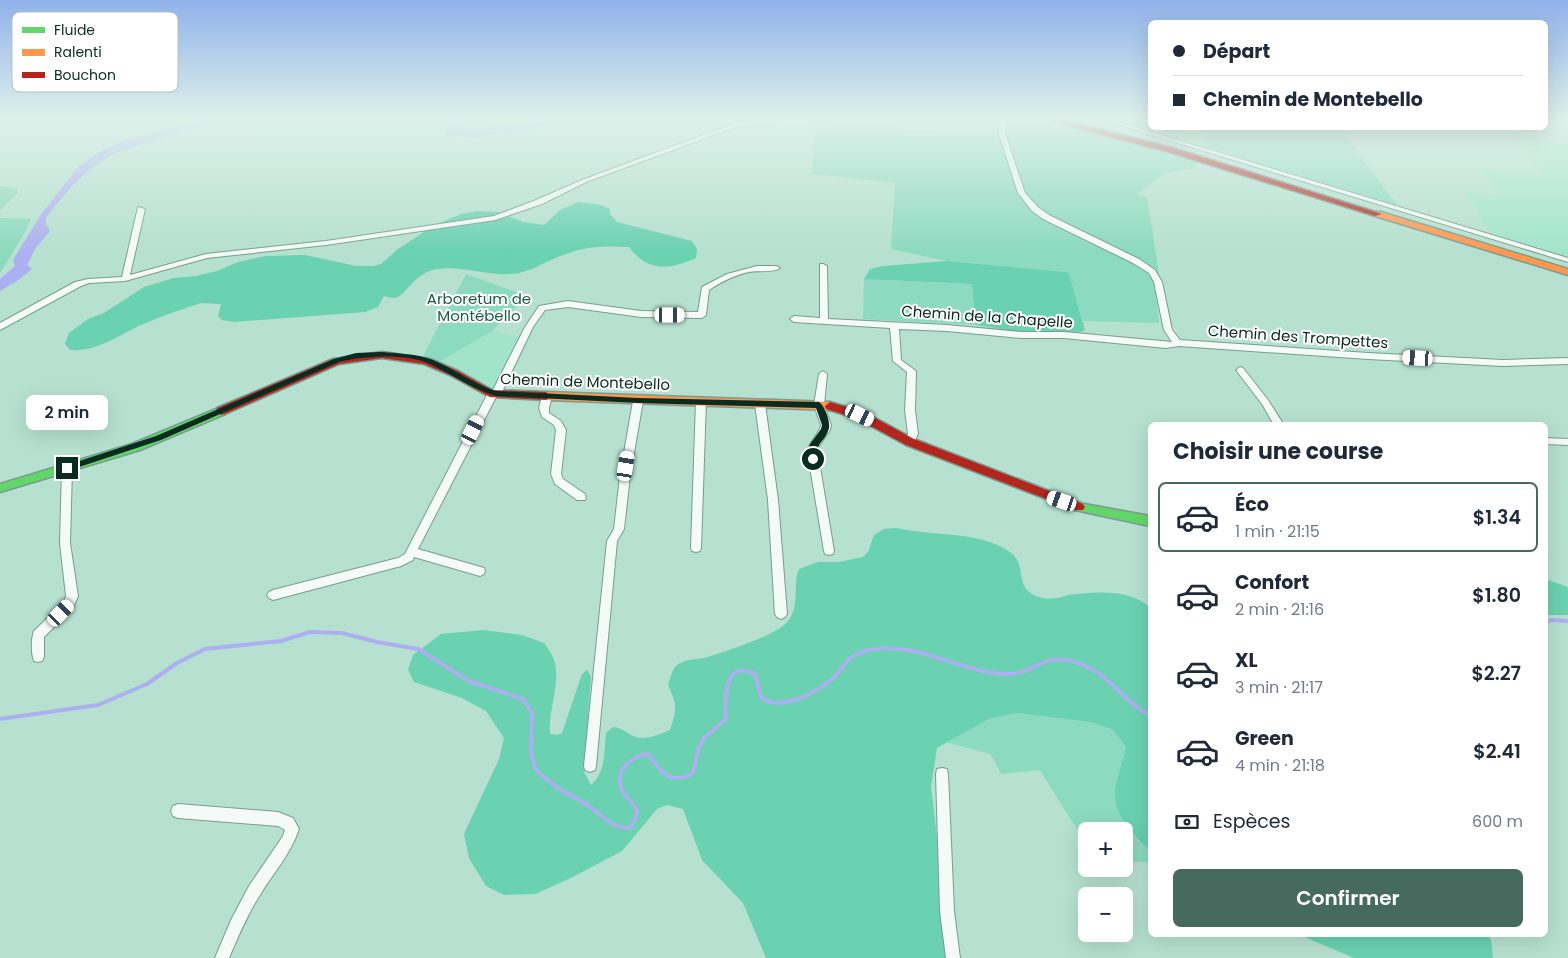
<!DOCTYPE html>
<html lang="fr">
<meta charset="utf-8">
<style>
:root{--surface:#fff;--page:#f2f2f3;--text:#1f2937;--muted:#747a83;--line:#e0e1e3;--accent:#466a5e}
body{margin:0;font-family:Poppins,sans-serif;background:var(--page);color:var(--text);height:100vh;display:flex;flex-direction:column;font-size:19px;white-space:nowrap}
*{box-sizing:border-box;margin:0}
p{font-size:16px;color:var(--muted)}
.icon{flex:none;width:28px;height:28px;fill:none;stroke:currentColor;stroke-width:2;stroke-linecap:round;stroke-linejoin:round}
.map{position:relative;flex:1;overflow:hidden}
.details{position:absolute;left:1148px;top:422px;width:400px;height:515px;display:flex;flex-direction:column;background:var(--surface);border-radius:8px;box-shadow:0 5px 20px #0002}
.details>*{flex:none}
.hud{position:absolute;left:1148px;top:20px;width:400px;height:110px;border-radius:8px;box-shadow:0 5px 20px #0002;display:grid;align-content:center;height:110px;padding:0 25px;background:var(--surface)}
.tools{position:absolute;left:1078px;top:822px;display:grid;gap:10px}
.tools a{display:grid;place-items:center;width:55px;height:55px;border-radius:8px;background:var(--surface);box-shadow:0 5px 20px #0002;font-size:25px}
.end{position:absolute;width:22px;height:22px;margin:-11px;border:6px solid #0a2b20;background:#fff;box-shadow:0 0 0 2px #fff}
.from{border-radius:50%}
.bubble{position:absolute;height:35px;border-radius:8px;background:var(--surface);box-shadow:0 5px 20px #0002;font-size:16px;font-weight:600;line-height:35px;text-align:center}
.car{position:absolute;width:15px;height:30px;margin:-15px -8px;border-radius:6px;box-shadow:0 0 4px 1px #0007;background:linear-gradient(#fff 24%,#345 0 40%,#fff 0 76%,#345 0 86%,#fff 0)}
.hud b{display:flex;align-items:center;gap:18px;height:48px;font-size:19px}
.hud b+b{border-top:1px solid var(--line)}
.hud i{width:12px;height:12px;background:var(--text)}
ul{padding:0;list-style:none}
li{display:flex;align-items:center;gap:15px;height:70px;margin:0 10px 8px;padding:0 15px;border:2px solid transparent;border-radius:8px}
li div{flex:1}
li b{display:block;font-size:19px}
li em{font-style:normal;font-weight:600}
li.on{border-color:var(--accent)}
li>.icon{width:45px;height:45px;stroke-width:1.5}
h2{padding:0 25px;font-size:22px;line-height:60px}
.pay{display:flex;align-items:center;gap:12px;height:55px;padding:0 25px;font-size:19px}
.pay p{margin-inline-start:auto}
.action{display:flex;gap:10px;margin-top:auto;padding:10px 25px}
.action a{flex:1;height:58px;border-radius:8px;background:var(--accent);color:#fff;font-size:20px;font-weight:600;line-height:58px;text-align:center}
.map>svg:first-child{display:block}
.built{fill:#a1e4cb}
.green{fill:#8cdabf}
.forest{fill:#6ad1b1}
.water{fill:#adb0f0}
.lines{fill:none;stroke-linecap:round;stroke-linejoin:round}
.stream{stroke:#adb0f0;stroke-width:4}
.street-casing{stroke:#7a9c90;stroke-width:2}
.fast-casing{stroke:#7a9c90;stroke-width:3}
.slow-casing{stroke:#7a9c90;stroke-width:3}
.jam-casing{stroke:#7a9c90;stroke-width:3}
.street{fill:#f4faf8;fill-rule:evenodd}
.fast{fill:#63d668;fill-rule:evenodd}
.slow{fill:#ff974d;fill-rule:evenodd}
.jam{fill:#b3261e;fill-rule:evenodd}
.route{fill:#0a2b20}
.labels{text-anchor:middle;stroke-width:4;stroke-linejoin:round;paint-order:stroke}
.park-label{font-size:15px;fill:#215a47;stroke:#fff}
.street-label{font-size:15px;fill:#0a2b20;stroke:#fff}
.key{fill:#fff;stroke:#b6bfbc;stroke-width:1}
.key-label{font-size:14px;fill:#0a2b20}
</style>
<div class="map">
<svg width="1568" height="958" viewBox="0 0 1568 958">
<rect width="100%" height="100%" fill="#b6e0d0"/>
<path class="built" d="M1137 119H1150V128H1204L1208 148 1138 127Z
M1509 132 1568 145V257L1491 234 1466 193 1501 195 1482 170 1545 176Z
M492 331 527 338 498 394 436 364Z"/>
<path class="green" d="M879 119H898L901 130 1004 132 1007 119C1071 119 1136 145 1197 163L1192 169 1165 173 1137 194 1147 197 1159 274 1144 262 1075 230 1070 232 1143 268 1154 279 1159 323 1083 321 1069 274 1066 272 947 261 891 249 895 183 812 174 815 121Z
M1204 128H1340L1397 205 1208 148Z
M0 186 17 188 18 193 0 210Z
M0 218 31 219 24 234 0 273Z
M466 274 527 296 492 331 439 362 423 356Z
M864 279 972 284 976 325 863 319Z
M1017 713 1090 722 1112 729 1126 747 1122 765 1132 833 1150 851V862H1124V831H1086V844L1040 770 1001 774 991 754 945 742 988 719Z"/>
<path class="forest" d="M578 202 601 205 610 209V214L617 222 692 241 697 249 696 258C669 270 648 272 629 247 609 246 588 246 569 253 551 258 537 269 519 273 491 278 465 265 438 269 414 272 406 296 395 298 392 298 387 297 384 296L378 307 365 312 234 322 222 320 218 316 221 304 201 303C183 309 164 315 146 323 120 333 100 352 70 350L65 344 69 333 88 319 104 313 144 287 174 278 196 276 217 271 238 262 266 256 305 255 356 266H374L381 264 398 249 433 226 461 214 477 211 499 212 523 222 544 225 560 210Z
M947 261 1066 272 1069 274 1085 330 1081 332 1016 331 976 325 972 284 864 279 870 269 883 266Z
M896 528C930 536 984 531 1011 553 1029 567 1011 591 1043 598 1051 600 1062 597 1069 595 1094 592 1131 588 1150 608V851C1135 836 1114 816 1115 793 1115 782 1124 759 1126 747L1112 729 1090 722 1017 713 988 719 937 748 931 786 941 872 942 930 948 958H766L743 903 702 860 683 809 667 805 657 809 622 851 571 878 535 894 504 895 486 886 469 858 464 834 499 759 504 738 486 711 462 698 414 682 408 670 413 655 441 634 483 630 522 635 544 643C548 649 554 656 555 664 560 686 548 710 550 734L557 735 562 733 582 674 587 670 591 676 584 772 591 785C606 772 604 751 606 733L613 727C621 728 625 731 631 735 643 742 658 735 670 730 677 710 677 704 668 685 670 679 672 671 675 667 684 658 697 660 708 657 726 651 778 635 788 621 801 604 792 586 799 569L818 562H839L863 557 868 552 874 535 884 529Z
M1545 579 1568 587V615H1545Z
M1300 935H1488L1491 940 1493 958H1354Z"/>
<path class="water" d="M202 119H221L116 153C88 166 64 194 46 218V224L50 231 35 249 27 265 32 269 17 281 0 291V279L15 266 13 260 40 216 78 167 103 150 126 140Z
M448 119H457L460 126 466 130 484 129 521 119H559L530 129 478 137 446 136 450 124Z"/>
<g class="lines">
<path class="stream" d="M1545 623 1551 620 1568 621
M0 719 98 705 147 684 177 663 205 649 281 641 310 632 342 633 377 642 418 649 469 681 523 699 532 713 531 752 535 768 541 775 556 787 588 805 610 823 620 827 630 828 635 820 637 810C633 803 626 798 622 791 614 771 630 756 648 754 661 772 670 786 693 773L699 747 704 738 726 719C725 698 723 659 755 674L761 697C778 713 819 692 833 678 840 671 845 662 853 656 860 652 868 650 875 649 921 643 959 672 1005 674 1035 676 1041 649 1081 664 1109 674 1124 702 1150 716"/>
<g class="street-casing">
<path id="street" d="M760 119H832L829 121 760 123 736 127 586 182 542 204 495 220 326 245 207 258 125 281 89 283 81 286 0 330V323L75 282 88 279 122 277 138 207 145 209 130 275 206 254 326 241 494 216 536 200 582 180 733 124Z
M1000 119H1006L1005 134 1025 193 1038 207 1049 215 1139 259 1155 270 1162 282 1172 330 1180 340 1368 353 1503 360 1568 358V364L1503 366 1368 359 1179 346 1166 348 1064 338H1022L947 331 899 329 901 360 916 371 915 410 918 434 913 444H907L905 442 908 434 905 410 907 372 893 361 890 328 794 322 790 319 794 316 820 318V264H823L827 266 828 319 947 325 1022 332H1064L1172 342 1164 330 1154 282 1149 273 1133 263 1043 219 1032 211 1018 193 999 134Z
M1099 119H1108L1568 258V262Z
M757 266H776L780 268C773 273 758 270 749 272 734 275 721 282 709 290L706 315 702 318 641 317 568 307 545 310 533 327 501 394 496 397 418 549 484 568 485 571 484 574 480 576 414 557 413 560 401 566 273 600 269 598 267 595 269 592 273 590 398 558 405 554 488 393 493 390 525 327 539 306 568 301 641 311 698 312 702 287 727 274Z
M1240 367 1243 368 1268 400 1284 425H1274L1262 404 1236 370Z
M823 371 827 374 824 405 831 425 830 430 817 449 834 551 833 554 829 555 825 554 824 551 807 449 820 429 821 425 814 405 819 374Z
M547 393 552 396 549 408V413L561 421 566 430 561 474 563 479 585 494 586 497 585 500H577L555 484 551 474 556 430 554 425 542 417 539 408 542 396Z
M638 398 643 401 630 476 624 529 617 541 596 766 595 770 590 772 585 770 584 766 607 541 614 529 620 476 633 401Z
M701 398 706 401 701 548 700 551 696 552 692 551 691 548 696 401Z
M760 401 765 404 778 500 787 614 785 617 781 619 777 617 775 614 768 500 755 404Z
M1545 438 1568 439V445L1545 444Z
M67 464 72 468 70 543 78 596 73 608 44 637V657L42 661 38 662 34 661C31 653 31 639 34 631L64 602 66 596 60 543 62 468Z
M942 768 947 769 948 774 954 911 960 958H946L940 911 936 774 937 769Z
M178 804 278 812 293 818 299 829C291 854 273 873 260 895 247 915 238 937 229 958H215L231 920 249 886 283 836 285 830 278 826 178 818 173 816 171 811 173 806Z"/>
</g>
<g class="fast-casing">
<path id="fast" d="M221 407 226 411 225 414 140 450 0 492V484L132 444Z
M1079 503 1150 516V526L1075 510 1073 507 1075 504Z"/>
</g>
<g class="slow-casing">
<path id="slow" d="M1375 212H1381L1568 269V275L1375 216Z
M546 392 830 402 835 406 830 410 546 400 541 396Z"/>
</g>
<g class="jam-casing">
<path id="jam" d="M1049 119H1060L1174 148 1382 214 1375 216 1168 152 1049 121Z
M382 352 430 359 458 371 492 390 546 392 551 396 546 400 490 397 450 375 424 364 382 358 339 364 225 414 221 415 216 411 217 408 333 359Z
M830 402 864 412 914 439 1083 504 1085 507 1083 510H1075L906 445 856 418 826 409 825 406Z"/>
</g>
<use href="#street" class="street"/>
<use href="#fast" class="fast"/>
<use href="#slow" class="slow"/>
<use href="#jam" class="jam"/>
</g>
<linearGradient id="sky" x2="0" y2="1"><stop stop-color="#90b2eb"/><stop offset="0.47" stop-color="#def1ea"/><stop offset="1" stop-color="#def1ea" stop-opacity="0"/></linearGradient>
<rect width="1568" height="253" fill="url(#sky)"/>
<path class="route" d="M380 352C397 353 417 354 433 360 455 369 473 384 496 391L638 398 819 402C825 406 832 424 828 431 823 444 816 442 817 459L813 462 809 459 808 449 810 444 821 429 822 425 816 408 638 403 496 396C472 389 453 375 430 364 406 353 364 356 339 362L161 440 67 471 63 468 64 466 156 436 334 359 356 353Z"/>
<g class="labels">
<g class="park-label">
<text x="479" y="304">Arboretum de<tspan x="479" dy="17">Montébello</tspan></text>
</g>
<g class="street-label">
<text transform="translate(987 317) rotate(4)" y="5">Chemin de la Chapelle</text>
<text transform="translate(1298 337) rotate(4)" y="5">Chemin des Trompettes</text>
<text transform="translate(585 382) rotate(2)" y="5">Chemin de Montebello</text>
</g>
</g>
<rect x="12" y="12" width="166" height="80" rx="8" class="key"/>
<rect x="22" y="27" width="23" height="6" fill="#63d668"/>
<rect x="22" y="49" width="23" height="7" fill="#ff974d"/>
<rect x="22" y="72" width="23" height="6" fill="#b3261e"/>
<g class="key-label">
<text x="54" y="35">Fluide</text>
<text x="54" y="57">Ralenti</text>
<text x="54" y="80">Bouchon</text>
</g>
</svg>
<div class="tools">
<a>+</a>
<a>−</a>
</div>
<i class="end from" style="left:813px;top:459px"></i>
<i class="end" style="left:67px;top:468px"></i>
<div class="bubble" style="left:26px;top:395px;width:82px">2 min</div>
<i class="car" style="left:670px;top:315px;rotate:90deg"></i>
<i class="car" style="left:1418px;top:358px;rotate:273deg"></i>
<i class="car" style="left:860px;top:415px;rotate:116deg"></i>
<i class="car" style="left:473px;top:430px;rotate:26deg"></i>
<i class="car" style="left:626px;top:466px;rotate:9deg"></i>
<i class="car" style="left:1062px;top:501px;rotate:289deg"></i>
<i class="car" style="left:61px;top:613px;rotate:44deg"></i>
<div class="hud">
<b><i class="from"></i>Départ</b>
<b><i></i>Chemin de Montebello</b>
</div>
<section class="details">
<h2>Choisir une course</h2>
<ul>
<li class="on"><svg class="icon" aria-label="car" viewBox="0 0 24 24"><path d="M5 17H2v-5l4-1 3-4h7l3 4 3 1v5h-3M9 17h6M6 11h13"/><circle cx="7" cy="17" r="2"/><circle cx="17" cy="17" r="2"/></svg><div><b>Éco</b><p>1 min · 21:15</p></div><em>$1.34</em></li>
<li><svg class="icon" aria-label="car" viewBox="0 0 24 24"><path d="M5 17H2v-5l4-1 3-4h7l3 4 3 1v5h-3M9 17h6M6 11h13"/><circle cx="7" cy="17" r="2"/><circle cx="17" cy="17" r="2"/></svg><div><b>Confort</b><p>2 min · 21:16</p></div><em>$1.80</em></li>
<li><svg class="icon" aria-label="car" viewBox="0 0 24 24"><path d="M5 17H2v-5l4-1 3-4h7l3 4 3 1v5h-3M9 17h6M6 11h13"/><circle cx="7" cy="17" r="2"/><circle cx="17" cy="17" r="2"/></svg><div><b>XL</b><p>3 min · 21:17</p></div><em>$2.27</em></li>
<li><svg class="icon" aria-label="car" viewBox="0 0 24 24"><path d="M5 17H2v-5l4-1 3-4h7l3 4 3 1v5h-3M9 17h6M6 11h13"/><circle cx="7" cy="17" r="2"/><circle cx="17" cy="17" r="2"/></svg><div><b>Green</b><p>4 min · 21:18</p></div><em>$2.41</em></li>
</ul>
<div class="pay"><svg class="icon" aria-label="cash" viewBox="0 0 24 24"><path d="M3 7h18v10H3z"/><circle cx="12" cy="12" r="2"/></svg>Espèces<p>600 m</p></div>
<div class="action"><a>Confirmer</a></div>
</section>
</div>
